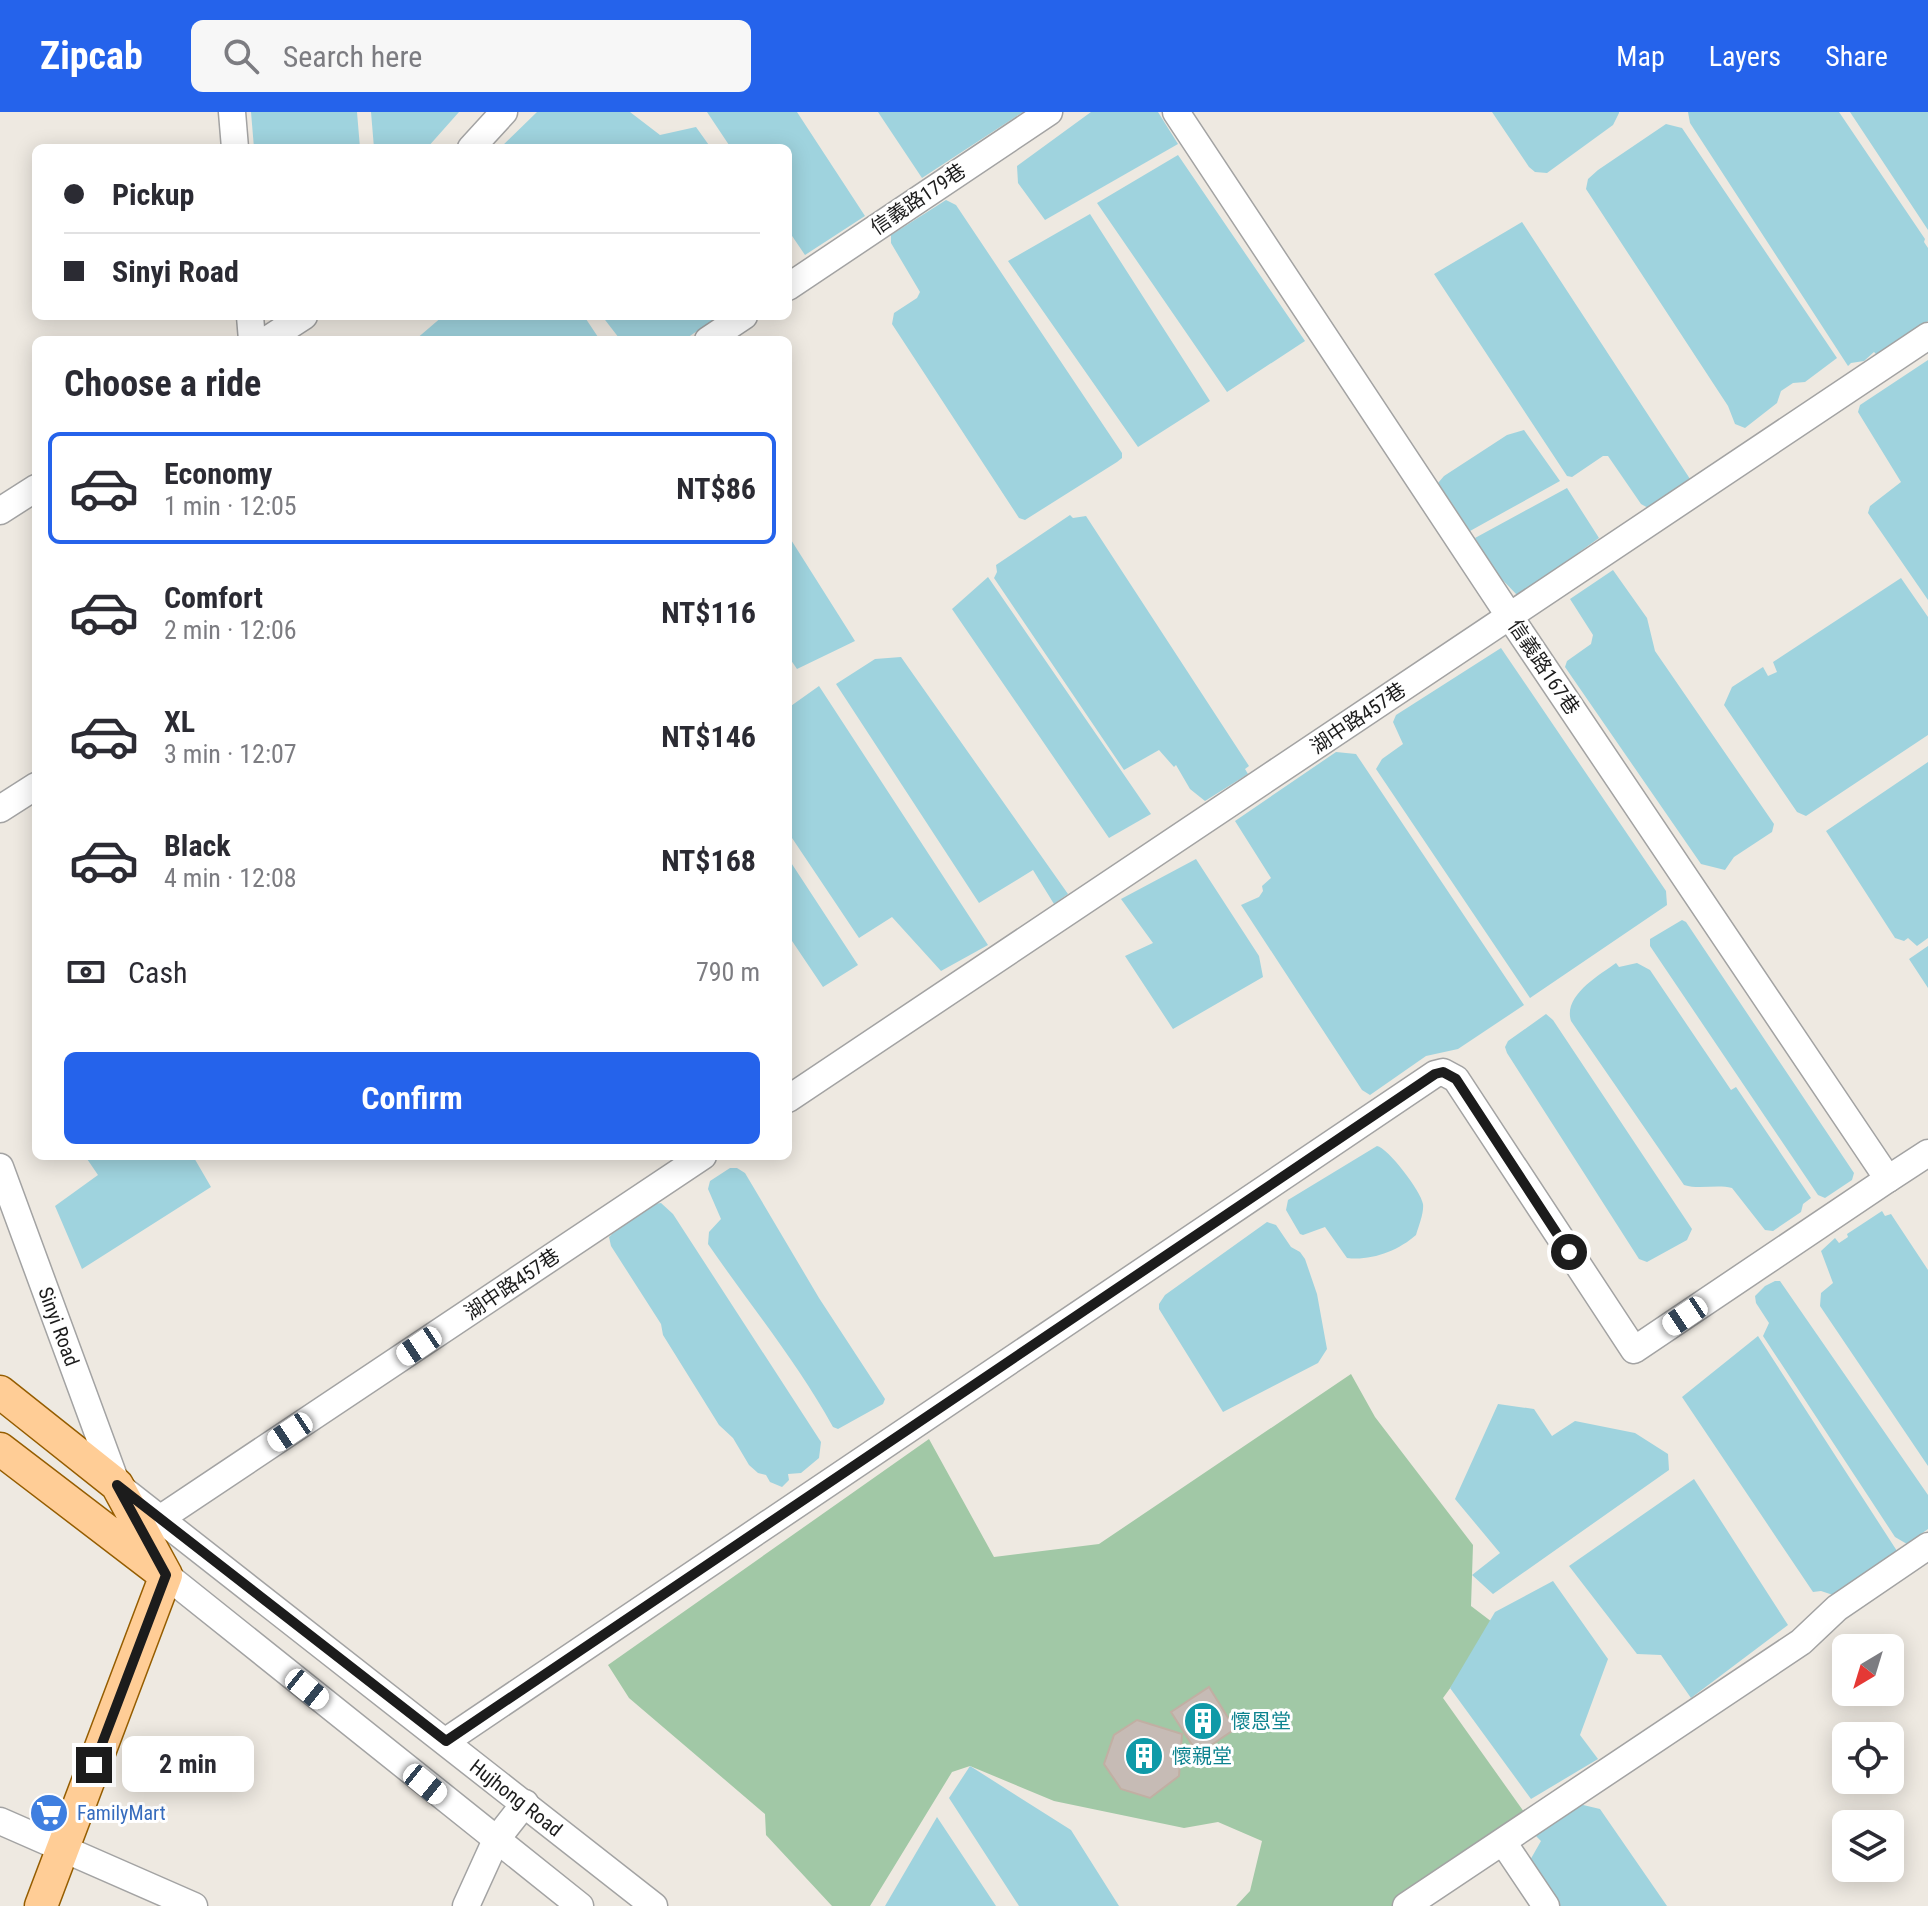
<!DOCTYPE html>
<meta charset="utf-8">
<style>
:root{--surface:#fff;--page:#f7f7f7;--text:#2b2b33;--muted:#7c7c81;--line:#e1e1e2;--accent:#2563eb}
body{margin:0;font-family:"Roboto Condensed","Noto Sans TC",sans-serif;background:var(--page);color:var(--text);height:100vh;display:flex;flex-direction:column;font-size:30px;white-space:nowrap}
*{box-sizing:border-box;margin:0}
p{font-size:26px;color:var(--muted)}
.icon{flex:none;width:44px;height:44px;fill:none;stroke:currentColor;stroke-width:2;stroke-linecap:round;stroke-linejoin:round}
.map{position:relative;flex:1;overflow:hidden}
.drawer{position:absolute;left:32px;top:224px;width:760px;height:824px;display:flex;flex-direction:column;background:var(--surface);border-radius:12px;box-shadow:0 4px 20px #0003}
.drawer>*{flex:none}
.hud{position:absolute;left:32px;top:32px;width:760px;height:176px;border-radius:12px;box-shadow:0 4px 20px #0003;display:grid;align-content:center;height:176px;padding:0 32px;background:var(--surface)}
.needle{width:52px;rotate:218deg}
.fabs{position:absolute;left:1832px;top:1522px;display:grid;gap:16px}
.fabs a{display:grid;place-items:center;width:72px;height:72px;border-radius:12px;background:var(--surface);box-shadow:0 4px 20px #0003;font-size:40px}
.end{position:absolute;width:36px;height:36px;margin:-18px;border:10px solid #1c1c1c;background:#fff;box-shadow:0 0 0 4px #fff}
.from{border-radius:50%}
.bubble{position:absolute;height:56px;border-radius:12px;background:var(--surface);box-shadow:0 4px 20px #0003;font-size:26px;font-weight:700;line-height:56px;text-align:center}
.car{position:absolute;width:24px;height:48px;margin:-24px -12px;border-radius:10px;box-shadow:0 0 6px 2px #0007;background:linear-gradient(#fff 24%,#345 0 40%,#fff 0 76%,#345 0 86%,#fff 0)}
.hud b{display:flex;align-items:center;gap:28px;height:76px;font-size:30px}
.hud b+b{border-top:2px solid var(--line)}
.hud i{width:20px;height:20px;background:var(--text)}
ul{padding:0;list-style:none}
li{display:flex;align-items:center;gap:24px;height:112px;margin:0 16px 12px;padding:0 16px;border:4px solid transparent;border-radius:12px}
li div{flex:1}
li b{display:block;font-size:30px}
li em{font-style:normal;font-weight:700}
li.selected{border-color:var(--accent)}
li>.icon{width:72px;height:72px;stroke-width:1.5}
h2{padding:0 32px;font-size:36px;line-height:96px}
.pay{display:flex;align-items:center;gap:20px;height:88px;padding:0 32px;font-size:30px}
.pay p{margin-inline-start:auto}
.action{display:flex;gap:16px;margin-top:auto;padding:16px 32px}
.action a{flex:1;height:92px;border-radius:12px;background:var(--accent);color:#fff;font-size:32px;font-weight:700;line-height:92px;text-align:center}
header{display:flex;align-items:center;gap:48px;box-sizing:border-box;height:112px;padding:0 40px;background:var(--accent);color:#fff}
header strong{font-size:38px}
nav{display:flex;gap:44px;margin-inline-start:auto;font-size:28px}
.search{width:560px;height:72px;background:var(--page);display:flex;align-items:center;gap:20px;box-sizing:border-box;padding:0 28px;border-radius:12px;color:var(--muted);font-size:30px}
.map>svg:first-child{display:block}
.cemetery{fill:#a1c8a6}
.water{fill:#9fd3de}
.building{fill:#c6bbb5;stroke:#c1afa3;stroke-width:2}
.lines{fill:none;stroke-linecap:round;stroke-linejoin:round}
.minor-casing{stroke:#a3a3a3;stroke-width:29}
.major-casing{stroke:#955d00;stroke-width:35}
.minor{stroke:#fff;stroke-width:26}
.major{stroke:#ffcd96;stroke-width:32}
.route{stroke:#1c1c1c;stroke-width:10}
.labels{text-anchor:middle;stroke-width:6;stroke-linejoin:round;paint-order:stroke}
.street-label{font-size:20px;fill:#1c1c1c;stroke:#fff}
.culture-label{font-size:20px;fill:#0d838f;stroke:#fff;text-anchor:start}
.shop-label{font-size:20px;fill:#366cbe;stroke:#fff;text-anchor:start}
</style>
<header>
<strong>Zipcab</strong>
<div class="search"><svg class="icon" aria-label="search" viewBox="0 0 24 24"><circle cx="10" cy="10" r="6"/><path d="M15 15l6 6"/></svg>Search here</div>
<nav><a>Map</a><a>Layers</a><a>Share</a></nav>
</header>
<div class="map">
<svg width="1928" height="1794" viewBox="0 0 1928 1794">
<rect width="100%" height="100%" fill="#eee9e1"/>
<path class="cemetery" d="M1351 1262 1375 1305 1473 1433 1471 1494 1496 1513 1443 1586 1534 1714 1416 1794H1236L1250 1779 1262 1729 1218 1710 1184 1716 1054 1689 970 1654 952 1660 870 1794H832L766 1723 765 1702 629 1586 608 1553 929 1327 994 1445 1099 1432Z"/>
<path class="water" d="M251 0H357L360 36H254Z
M371 0H459L427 36H374Z
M537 0H630L660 23 696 15 711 36H500Z
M707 0H797L865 104 805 143 788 118V36H731Z
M878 0H1023L922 66Z
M1091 0H1158L1178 32 1045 108 1018 71 1017 54Z
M1492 0H1619V1L1613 13 1547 61 1535 60 1529 55Z
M1688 0H1839L1925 127 1924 130 1928 136V209L1877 243 1874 240 1864 249 1851 251 1848 254 1690 11Z
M1850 0H1928V118Z
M1666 12 1682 16 1837 246 1805 270 1793 271 1781 279 1777 291 1745 316 1735 312 1728 294 1586 77 1588 67 1598 58Z
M1178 43 1305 229 1227 280 1097 91Z
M946 88 956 93 1122 341V346L1117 350 1025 408 1019 406 892 212 894 201 917 186 920 180 891 131V123Z
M1090 102 1210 289 1138 335 1008 149Z
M1522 110 1692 370 1650 397 1641 392 1608 344H1603L1572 365 1567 364 1434 162Z
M443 204H584L600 228H415Z
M602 204H719L684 228H627L619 226Z
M1928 248V488L1868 401 1870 394 1901 370 1858 300 1860 293Z
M1524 318 1560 369 1470 419 1438 371 1444 364 1507 323Z
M1567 376 1599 426 1518 484 1493 458 1475 426Z
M1070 403 1073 406 1086 404 1249 654 1245 657 1248 662 1205 689 1190 677 1176 653 1174 655 1159 638 1124 658 994 466 997 460 996 453Z
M788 423 855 529 797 557 788 544Z
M1613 458 1647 506 1655 539 1774 712 1772 720 1734 745 1725 758 1701 752 1565 555 1567 549 1591 532 1593 523 1570 487Z
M988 465 1151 702 1109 726 952 497Z
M1901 466 1928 505V623L1806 704 1797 700 1724 593 1732 575 1763 555 1768 564 1777 560 1773 550Z
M1501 536 1666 779 1667 793 1530 886 1376 657 1382 647 1403 632 1393 610 1396 603Z
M901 545 1068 782 1054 792 1033 758 979 791 836 572 875 547Z
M819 574 988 833 941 859 892 805 859 826 788 720V596Z
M1336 640 1356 642 1524 893 1458 937 1426 944 1370 983 1362 978 1241 793 1259 785 1263 779 1262 774 1271 766 1235 709Z
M1928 650V826L1917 834 1908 826 1904 829 1895 826 1826 719Z
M788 746 858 853 823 875 788 823Z
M1196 747 1259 844 1263 865 1173 917 1125 844 1153 831 1121 787Z
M1682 808 1686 810 1854 1061 1852 1068 1825 1086 1818 1083 1650 834V827Z
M1928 834V876L1909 847Z
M1616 851 1619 855 1637 851 1650 858 1731 978 1736 975 1811 1086 1803 1092 1801 1100 1773 1119 1765 1118 1732 1076C1716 1072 1700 1078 1684 1073L1571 909C1563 884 1598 864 1616 851Z
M1546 902 1553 908 1692 1117 1687 1128 1647 1150 1639 1147 1507 941 1505 935 1508 929Z
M1377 1034C1388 1036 1421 1079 1423 1092 1424 1101 1419 1113 1416 1123 1398 1139 1371 1149 1347 1146L1325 1115 1303 1123 1300 1122 1286 1098 1288 1088Z
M85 1044H193L211 1075 82 1157 55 1094 98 1063Z
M730 1056H737L745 1061 819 1186 885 1287 883 1292 838 1317 833 1315C797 1250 750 1193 708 1132L709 1120 721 1107 708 1077 710 1069Z
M661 1091 673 1102 821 1330 819 1346 801 1361 788 1362 789 1368 782 1375 770 1370 766 1363 758 1361 749 1353 733 1326 719 1313 663 1223 661 1212 611 1134 609 1125 612 1122 654 1092Z
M1882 1099 1885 1104 1891 1102 1928 1158V1354L1820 1194 1821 1181 1833 1171 1821 1139 1835 1126 1839 1131 1848 1125 1847 1122Z
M1267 1110 1276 1113 1291 1135 1300 1140 1305 1147 1317 1182 1327 1237 1318 1251 1223 1300 1159 1197V1192L1165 1183Z
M1775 1169H1780L1928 1383V1417L1907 1432 1895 1425 1763 1224 1769 1211 1756 1191 1755 1184 1765 1174Z
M1758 1224 1897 1439 1833 1483 1821 1479 1813 1480 1682 1285Z
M1498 1292 1534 1297 1552 1324 1575 1309 1635 1321 1668 1342 1669 1358 1493 1482 1472 1463 1500 1441 1455 1387Z
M1694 1367 1788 1513 1691 1586 1661 1543 1637 1542 1569 1454Z
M1553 1469 1608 1547 1580 1623 1598 1647 1531 1687 1450 1576 1495 1500Z
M970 1654 1071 1718 1119 1794H1019L949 1686Z
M1579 1692 1600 1697 1667 1794H1559L1529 1750 1541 1729 1535 1723Z
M937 1705 996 1794H885Z"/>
<path class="building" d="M1209 1575 1235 1617 1198 1642 1171 1600Z
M1137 1608 1182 1622 1179 1664 1150 1686 1121 1677 1104 1652 1114 1623Z"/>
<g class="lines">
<g class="minor-casing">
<g id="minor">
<path d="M232 0 235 36"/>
<path d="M1176 0 1510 505 1888 1067 1928 1041"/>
<path d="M471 36 504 0"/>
<path d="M788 175 1049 0"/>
<path d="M250 204 252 228"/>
<path d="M267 228 304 204"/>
<path d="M708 228 744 204"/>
<path d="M0 399 36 376"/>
<path d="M0 697 36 674"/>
<path d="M788 987 1928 224"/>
<path id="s1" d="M0 1055 117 1373 654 1794"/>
<path d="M161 1406 703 1044"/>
<path d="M166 1463 580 1794"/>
<path d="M446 1629 1435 962 1443 960 1456 967 1634 1238 1888 1067"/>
<path d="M0 1709 194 1794"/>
<path d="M1503 1730 1546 1794"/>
<path d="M466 1794 496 1728 525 1691"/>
<path d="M1406 1794 1801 1530 1837 1496 1928 1434"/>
</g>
</g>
<g class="major-casing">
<path id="major" d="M0 1280 117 1373 166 1463 41 1794
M0 1337 157 1457"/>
</g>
<use href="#minor" class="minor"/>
<use href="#major" class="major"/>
</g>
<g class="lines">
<path class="route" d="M94 1653 166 1463 117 1373 446 1629 1435 962 1443 960 1456 967 1569 1140"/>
</g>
<defs>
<g id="building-disc" transform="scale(2)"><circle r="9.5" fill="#0f9aa8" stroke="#fff"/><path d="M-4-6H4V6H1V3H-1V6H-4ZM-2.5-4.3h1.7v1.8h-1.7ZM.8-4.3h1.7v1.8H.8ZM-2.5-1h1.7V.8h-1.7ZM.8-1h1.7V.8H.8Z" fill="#fff"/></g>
<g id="supermarket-disc" transform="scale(2)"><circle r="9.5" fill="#3f7fe0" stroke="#fff"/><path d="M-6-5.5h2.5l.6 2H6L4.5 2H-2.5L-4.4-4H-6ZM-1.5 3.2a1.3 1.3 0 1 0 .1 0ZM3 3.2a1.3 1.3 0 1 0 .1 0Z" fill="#fff"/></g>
</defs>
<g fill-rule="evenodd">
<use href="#building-disc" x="1203" y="1609"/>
<use href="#building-disc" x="1144" y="1644"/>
<use href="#supermarket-disc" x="49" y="1701"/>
</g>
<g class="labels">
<g class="street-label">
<text transform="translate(918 87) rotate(-34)" y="7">信義路179巷</text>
<text transform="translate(1544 555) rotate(56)" y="7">信義路167巷</text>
<text transform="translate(1358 606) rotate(-34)" y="7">湖中路457巷</text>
<text transform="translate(512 1172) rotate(-34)" y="7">湖中路457巷</text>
<text dy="7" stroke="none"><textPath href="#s1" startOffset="170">Sinyi Road</textPath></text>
<text dy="7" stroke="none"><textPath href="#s1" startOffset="846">Hujhong Road</textPath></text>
</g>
<g class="culture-label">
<text x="1231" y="1616">懷恩堂</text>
<text x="1172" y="1651">懷親堂</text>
</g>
<g class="shop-label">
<text x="77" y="1708">FamilyMart</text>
</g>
</g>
</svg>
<div class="fabs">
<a><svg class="needle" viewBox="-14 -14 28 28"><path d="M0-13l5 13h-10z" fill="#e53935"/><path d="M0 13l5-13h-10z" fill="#7c7c81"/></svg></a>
<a><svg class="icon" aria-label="locate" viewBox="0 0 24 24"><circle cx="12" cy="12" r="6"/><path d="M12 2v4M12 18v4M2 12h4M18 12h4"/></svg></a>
<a><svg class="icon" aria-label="layers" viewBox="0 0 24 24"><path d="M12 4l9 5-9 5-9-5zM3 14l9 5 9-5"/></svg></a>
</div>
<i class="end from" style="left:1569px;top:1140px"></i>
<i class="end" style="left:94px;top:1653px"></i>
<div class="bubble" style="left:122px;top:1624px;width:132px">2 min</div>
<i class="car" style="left:1685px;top:1204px;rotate:236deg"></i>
<i class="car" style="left:419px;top:1234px;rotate:236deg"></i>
<i class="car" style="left:290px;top:1320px;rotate:236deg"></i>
<i class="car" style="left:307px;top:1577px;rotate:129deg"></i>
<i class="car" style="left:425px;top:1672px;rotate:129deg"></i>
<div class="hud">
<b><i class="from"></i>Pickup</b>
<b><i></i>Sinyi Road</b>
</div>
<section class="drawer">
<h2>Choose a ride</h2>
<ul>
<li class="selected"><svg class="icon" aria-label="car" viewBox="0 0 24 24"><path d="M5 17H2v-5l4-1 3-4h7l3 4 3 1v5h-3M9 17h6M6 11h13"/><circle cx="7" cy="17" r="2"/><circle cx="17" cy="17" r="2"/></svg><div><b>Economy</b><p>1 min · 12:05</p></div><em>NT$86</em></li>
<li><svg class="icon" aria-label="car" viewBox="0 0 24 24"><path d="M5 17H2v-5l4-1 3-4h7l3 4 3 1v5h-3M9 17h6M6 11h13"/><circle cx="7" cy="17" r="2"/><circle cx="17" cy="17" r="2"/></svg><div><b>Comfort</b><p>2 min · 12:06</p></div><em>NT$116</em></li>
<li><svg class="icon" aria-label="car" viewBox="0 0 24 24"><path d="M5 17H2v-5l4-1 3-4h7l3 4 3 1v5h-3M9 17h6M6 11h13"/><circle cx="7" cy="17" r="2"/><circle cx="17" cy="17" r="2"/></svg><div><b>XL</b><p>3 min · 12:07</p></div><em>NT$146</em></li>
<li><svg class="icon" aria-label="car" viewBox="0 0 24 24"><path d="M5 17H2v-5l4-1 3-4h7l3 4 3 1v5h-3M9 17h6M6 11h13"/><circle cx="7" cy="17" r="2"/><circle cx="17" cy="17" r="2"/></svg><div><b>Black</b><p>4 min · 12:08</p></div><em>NT$168</em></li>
</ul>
<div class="pay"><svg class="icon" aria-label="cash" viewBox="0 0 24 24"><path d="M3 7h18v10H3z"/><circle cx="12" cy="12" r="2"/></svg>Cash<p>790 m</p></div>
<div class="action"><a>Confirm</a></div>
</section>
</div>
